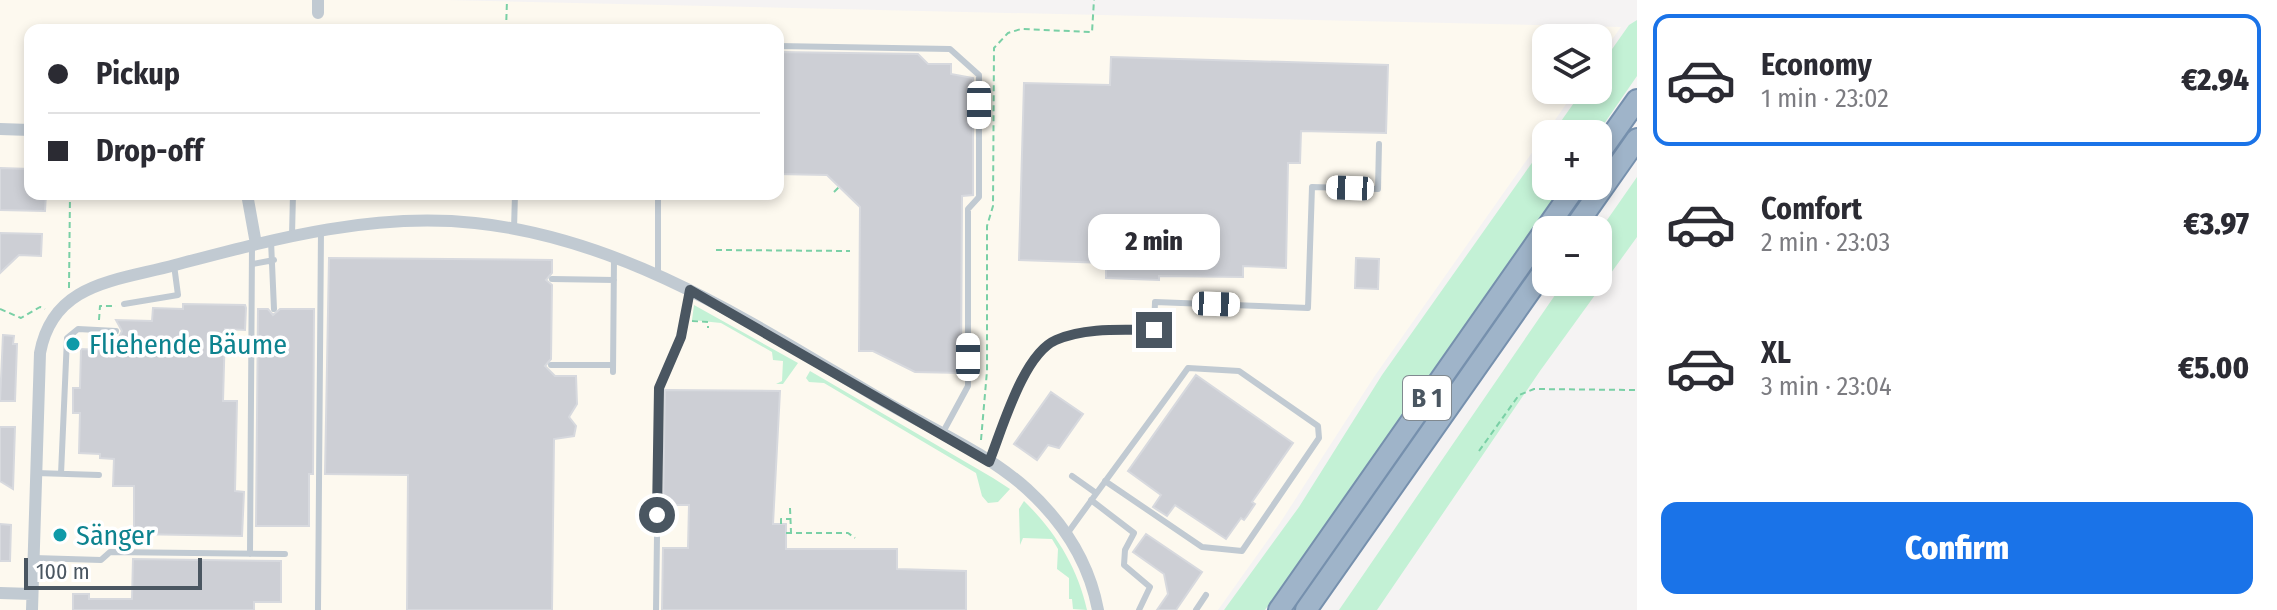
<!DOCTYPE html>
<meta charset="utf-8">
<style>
:root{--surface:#fff;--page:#f7f7f7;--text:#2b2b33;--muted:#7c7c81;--line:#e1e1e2;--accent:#1a73e8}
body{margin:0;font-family:"Fira Sans Condensed",sans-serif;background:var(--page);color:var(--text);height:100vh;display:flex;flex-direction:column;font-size:30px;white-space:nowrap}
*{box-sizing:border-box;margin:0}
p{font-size:26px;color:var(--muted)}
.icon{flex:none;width:44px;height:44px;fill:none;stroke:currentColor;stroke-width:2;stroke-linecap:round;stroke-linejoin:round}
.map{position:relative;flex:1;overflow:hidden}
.sheet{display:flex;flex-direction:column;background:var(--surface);width:640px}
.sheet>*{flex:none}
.guide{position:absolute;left:24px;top:24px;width:760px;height:176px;border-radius:16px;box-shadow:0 4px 12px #0003;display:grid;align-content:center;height:176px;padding:0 24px;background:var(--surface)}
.buttons{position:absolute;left:1532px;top:24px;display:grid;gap:16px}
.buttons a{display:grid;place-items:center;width:80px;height:80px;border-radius:16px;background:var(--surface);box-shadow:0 4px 12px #0003;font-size:40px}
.scale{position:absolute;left:24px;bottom:20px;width:178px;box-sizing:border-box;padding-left:8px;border:4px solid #4a5661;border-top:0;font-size:22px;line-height:28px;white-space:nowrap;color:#4a5661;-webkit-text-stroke:6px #fff;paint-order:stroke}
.end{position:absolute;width:36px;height:36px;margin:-18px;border:10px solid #4a5661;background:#fff;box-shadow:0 0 0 4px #fff}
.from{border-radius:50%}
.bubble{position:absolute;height:56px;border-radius:16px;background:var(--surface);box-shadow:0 4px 12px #0003;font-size:26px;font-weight:800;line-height:56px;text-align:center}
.car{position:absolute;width:24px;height:48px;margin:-24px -12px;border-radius:10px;box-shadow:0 0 6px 2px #0007;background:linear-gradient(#fff 24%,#345 0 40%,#fff 0 76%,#345 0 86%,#fff 0)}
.guide b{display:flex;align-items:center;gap:28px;height:76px;font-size:30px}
.guide b+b{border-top:2px solid var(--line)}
.guide i{width:20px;height:20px;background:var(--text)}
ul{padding:14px 0 0;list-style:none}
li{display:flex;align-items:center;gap:24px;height:132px;margin:0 16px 12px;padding:0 8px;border:4px solid transparent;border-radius:16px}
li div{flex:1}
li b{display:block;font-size:30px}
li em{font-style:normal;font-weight:800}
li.on{border-color:var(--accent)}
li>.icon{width:72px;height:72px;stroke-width:1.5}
.action{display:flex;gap:16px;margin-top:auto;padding:16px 24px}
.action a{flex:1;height:92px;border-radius:16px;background:var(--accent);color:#fff;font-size:32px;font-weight:800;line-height:92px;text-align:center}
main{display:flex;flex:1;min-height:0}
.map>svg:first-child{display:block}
.commercial{fill:#fdf9ef;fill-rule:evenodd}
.green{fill:#c3f1d5}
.building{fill:#cdcfd5;stroke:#d7d9de;stroke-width:2}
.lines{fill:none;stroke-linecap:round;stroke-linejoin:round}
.trunk-casing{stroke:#7690ad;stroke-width:24}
.path{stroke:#7ad0a6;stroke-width:2;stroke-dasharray:6 4;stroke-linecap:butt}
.service{stroke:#c1cad2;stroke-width:6}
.minor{stroke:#c1cad2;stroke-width:12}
.trunk{stroke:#9fb4c9;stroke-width:20}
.route{stroke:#4a5661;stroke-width:10}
.culture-dot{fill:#0f9aa8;stroke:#fff;stroke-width:3}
.labels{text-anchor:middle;stroke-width:7;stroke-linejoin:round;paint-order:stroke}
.shield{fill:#fff;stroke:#808990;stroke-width:2}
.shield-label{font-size:26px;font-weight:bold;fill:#4a5661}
.culture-label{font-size:28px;fill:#0d838f;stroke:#fff;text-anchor:start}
</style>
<main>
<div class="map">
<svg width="1637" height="610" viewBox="0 0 1637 610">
<rect width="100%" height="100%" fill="#f5f3f3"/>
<path class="commercial" d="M0 0H447L1621 27 1598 59V38H1546V90H1576L1374 377 1280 523 1218 610H0ZM30 30H778V194H30Z"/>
<path class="green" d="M1637 20V76L1597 134H1552L1583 90H1598V69L1629 25Z
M1546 143V186H1562L1525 241 1265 610H1224L1299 507 1382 375Z
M1637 177V237L1540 371 1377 610H1339L1564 282H1598V233Z
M694 305 798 363 783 384H776L782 381 783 361 773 360 772 352 721 323 692 320Z
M810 371 993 478 1010 489 998 502 988 503 982 496 976 473 824 383 809 382 806 378Z
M1024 501C1055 531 1078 568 1087 610L1073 609 1072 599H1069V578L1057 569 1058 549 1052 539 1023 538 1020 545 1019 509Z"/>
<path class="building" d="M778 52 918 54 928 64H951V74L973 78V195L962 196 961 373 915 372 873 351H859L860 207 827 175 778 174Z
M1111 57 1388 65 1386 133 1301 131 1300 163H1288L1286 268 1243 266V277L1159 276V280L1106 278V263L1019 260 1024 83 1110 85Z
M0 168 30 169V194H46L45 211 0 210Z
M0 233 42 234 41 256 19 255 0 273Z
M329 258 552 260V273L546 280 552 285 551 359 545 366 555 376H576L577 404 569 417 576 426 574 436 554 439 552 610H407L408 475 325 474Z
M1356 258 1379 259 1378 289 1355 288Z
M183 304 245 305 246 308 245 330 225 329 223 401H237L235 491 244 492 242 536 134 534V486H113L114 459 100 458V454L79 453 80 413H73V388H80L81 349 102 350V346L116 344 122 331 116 320 152 321 153 308 183 309Z
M258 309H268L273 315 280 309H314L313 474H309V526H256Z
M3 335 14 336 13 344H17L15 401H0Z
M1196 375 1293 443 1252 502 1255 504 1247 516 1244 520 1241 518 1226 539 1175 505 1167 516 1153 507 1161 495 1128 471Z
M665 390 780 391 773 524H786V549H897V569L966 571V610H662L663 548H688L689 505H663Z
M1051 392 1083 414 1059 448 1048 445 1037 460 1014 444Z
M0 427H15L13 489 0 481Z
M0 524 11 525 10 561H0Z
M1146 534 1202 572 1176 610H1157L1168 594 1164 574 1133 552Z
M133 559 281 561V602H254V610H73V594H89V599H132Z"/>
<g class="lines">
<g class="trunk-casing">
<path id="trunk" d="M1598 155 1637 100
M1573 230 1637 139
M1279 610 1576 186
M1306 610 1546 268"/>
</g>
<path class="path" d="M506 30 507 0
M782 180V174
M834 192 839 187
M716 250 850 251
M69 288 70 194
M0 309 21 318 40 307 45 309
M99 320 100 306H116
M692 321 708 322V328
M981 440 987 371V226L993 206 994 48 1008 33 1021 29 1092 32 1094 0
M1479 451 1519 395 1534 389 1637 390
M790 508 791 532
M781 524V519H791
M786 533H848L855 538"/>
<path class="service" d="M778 46 950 49 979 75V197L968 209V386L942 434
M715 194 716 195
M514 229 515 194
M292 235 293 194
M271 241 274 309
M253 264 274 260
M658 274V194
M552 279 614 280
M124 304 178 295 174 265
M551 365H613
M613 372 614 259
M989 462C1002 430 1023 354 1056 340 1085 327 1122 330 1154 330L1155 302 1308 308 1312 187 1378 189 1379 144
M36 473 99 475
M61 474 67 338 78 329 116 331
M1072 476 1096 493
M1091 500 1134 533 1125 550 1124 565 1150 587 1139 610
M1067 534C1107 478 1148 424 1188 368L1239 371 1318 426 1319 438 1242 551 1202 547 1105 481
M250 554 252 246
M34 558 101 560 110 552 285 554
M318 610 321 230
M656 610 659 388 681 337 690 290
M1196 610 1206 595"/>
<path class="minor" d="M318 13V0
M0 129 30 130
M247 194 256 244
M0 593 32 594
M32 610 40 353C53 282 117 281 175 265 274 239 372 212 475 223 629 239 759 328 889 404 934 430 988 454 1027 489 1062 521 1089 562 1098 610"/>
<use href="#trunk" class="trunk"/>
</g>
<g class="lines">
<path class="route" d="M657 515 659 388 681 337 690 290 989 462C1002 430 1023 354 1056 340 1085 327 1123 330 1154 330"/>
</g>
<g class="culture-dot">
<circle cx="73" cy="344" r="8"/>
<circle cx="60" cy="535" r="8"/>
</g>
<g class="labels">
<rect class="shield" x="1403" y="376" width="48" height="44" rx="6"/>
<g class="shield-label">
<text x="1427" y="407">B 1</text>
</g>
<g class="culture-label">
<text x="89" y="354">Fliehende Bäume</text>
<text x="76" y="545">Sänger</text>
</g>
</g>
</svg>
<div class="buttons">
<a><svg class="icon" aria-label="layers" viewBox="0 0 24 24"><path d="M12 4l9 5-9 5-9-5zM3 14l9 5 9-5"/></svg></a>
<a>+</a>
<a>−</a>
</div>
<div class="scale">100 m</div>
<i class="end from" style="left:657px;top:515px"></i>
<i class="end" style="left:1154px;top:330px"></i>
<div class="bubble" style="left:1088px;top:214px;width:132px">2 min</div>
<i class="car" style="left:979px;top:105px;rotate:180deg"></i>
<i class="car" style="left:1350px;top:188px;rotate:272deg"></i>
<i class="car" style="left:1216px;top:304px;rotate:92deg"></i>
<i class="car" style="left:968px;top:357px;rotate:0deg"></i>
<div class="guide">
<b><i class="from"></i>Pickup</b>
<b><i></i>Drop-off</b>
</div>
</div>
<section class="sheet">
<ul>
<li class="on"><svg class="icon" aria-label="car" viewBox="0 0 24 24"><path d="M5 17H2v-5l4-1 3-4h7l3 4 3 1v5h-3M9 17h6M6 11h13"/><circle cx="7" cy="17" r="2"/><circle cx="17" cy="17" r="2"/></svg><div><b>Economy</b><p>1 min · 23:02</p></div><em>€2.94</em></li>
<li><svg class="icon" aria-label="car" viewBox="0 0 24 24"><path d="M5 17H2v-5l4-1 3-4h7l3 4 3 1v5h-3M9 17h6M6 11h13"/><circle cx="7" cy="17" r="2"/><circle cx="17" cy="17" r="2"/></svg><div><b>Comfort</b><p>2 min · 23:03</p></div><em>€3.97</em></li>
<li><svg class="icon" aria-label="car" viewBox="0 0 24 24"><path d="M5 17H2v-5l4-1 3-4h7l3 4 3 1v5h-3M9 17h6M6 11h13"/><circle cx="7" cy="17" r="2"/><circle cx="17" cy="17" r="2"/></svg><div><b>XL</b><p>3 min · 23:04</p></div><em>€5.00</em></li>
</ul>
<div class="action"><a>Confirm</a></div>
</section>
</main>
